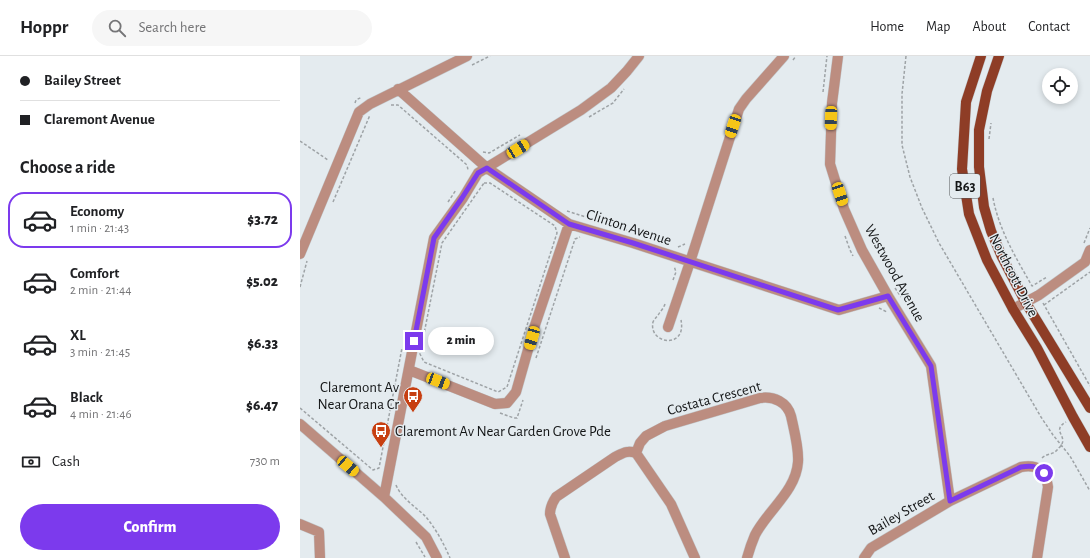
<!DOCTYPE html>
<meta charset="utf-8">
<style>
:root{--surface:#fff;--page:#f6f6f6;--text:#202124;--muted:#757577;--line:#e0e0e0;--accent:#7c3aed}
body{margin:0;font-family:"Alegreya Sans",sans-serif;background:var(--page);color:var(--text);height:100vh;display:flex;flex-direction:column;font-size:15px;white-space:nowrap}
*{box-sizing:border-box;margin:0}
p{font-size:13px;color:var(--muted)}
.icon{flex:none;width:22px;height:22px;fill:none;stroke:currentColor;stroke-width:2;stroke-linecap:round;stroke-linejoin:round}
.map{position:relative;flex:1;overflow:hidden}
.details{display:flex;flex-direction:column;background:var(--surface);width:300px}
.details>*{flex:none}
.hud{display:grid;align-content:center;height:88px;padding:0 20px;background:var(--surface)}
.buttons{position:absolute;left:742px;top:12px;display:grid;gap:8px}
.buttons a{display:grid;place-items:center;width:36px;height:36px;border-radius:50%;background:var(--surface);box-shadow:0 2px 6px #0003;font-size:20px}
.end{position:absolute;width:18px;height:18px;margin:-9px;border:5px solid #7c3aed;background:#fff;box-shadow:0 0 0 2px #fff}
.from{border-radius:50%}
.bubble{position:absolute;height:28px;border-radius:14px;background:var(--surface);box-shadow:0 2px 6px #0003;font-size:13px;font-weight:800;line-height:28px;text-align:center}
.car{position:absolute;width:12px;height:24px;margin:-12px -6px;border-radius:5px;box-shadow:0 0 3px 1px #0007;background:linear-gradient(#f5c518 24%,#345 0 40%,#f5c518 0 76%,#345 0 86%,#f5c518 0)}
.hud b{display:flex;align-items:center;gap:14px;height:38px;font-size:15px}
.hud b+b{border-top:1px solid var(--line)}
.hud i{width:10px;height:10px;background:var(--text)}
ul{padding:0;list-style:none}
li{display:flex;align-items:center;gap:12px;height:56px;margin:0 8px 6px;padding:0 12px;border:2px solid transparent;border-radius:16px}
li div{flex:1}
li b{display:block;font-size:15px}
li em{font-style:normal;font-weight:800}
li.selected{border-color:var(--accent)}
li>.icon{width:36px;height:36px;stroke-width:1.5}
h2{padding:0 20px;font-size:18px;line-height:48px}
.pay{display:flex;align-items:center;gap:10px;height:44px;padding:0 20px;font-size:15px}
.pay p{margin-inline-start:auto}
.action{display:flex;gap:8px;margin-top:auto;padding:8px 20px}
.action a{flex:1;height:46px;border-radius:24px;background:var(--accent);color:#fff;font-size:16px;font-weight:800;line-height:46px;text-align:center}
header{display:flex;align-items:center;gap:24px;box-sizing:border-box;height:56px;padding:0 20px;background:var(--surface);border-bottom:1px solid var(--line)}
header strong{font-size:19px}
nav{display:flex;gap:22px;margin-inline-start:auto;font-size:14px}
.search{width:280px;height:36px;background:var(--page);display:flex;align-items:center;gap:10px;box-sizing:border-box;padding:0 14px;border-radius:22px;color:var(--muted);font-size:15px}
main{display:flex;flex:1;min-height:0}
.map>svg:first-child{display:block}
.lines{fill:none;stroke-linecap:round;stroke-linejoin:round}
.minor-casing{stroke:#c3c9cc;stroke-width:11}
.major-casing{stroke:#c3c9cc;stroke-width:11}
.path{stroke:#9ea3a6;stroke-width:1.5;stroke-dasharray:3 2;stroke-linecap:butt}
.minor{stroke:#bc8d80;stroke-width:10}
.major{stroke:#8e3d26;stroke-width:10}
.route{stroke:#7c3aed;stroke-width:5}
.labels{text-anchor:middle;stroke-width:3;stroke-linejoin:round;paint-order:stroke}
.shield{fill:#e4ebef;stroke:#525557;stroke-width:1}
.shield-label{font-size:14px;font-weight:bold;fill:#131516}
.street-label{font-size:15px;fill:#131516;stroke:#e4ebef}
.poi-label{font-size:15px;fill:#131516;stroke:#e4ebef;text-anchor:end}
</style>
<header>
<strong>Hoppr</strong>
<div class="search"><svg class="icon" aria-label="search" viewBox="0 0 24 24"><circle cx="10" cy="10" r="6"/><path d="M15 15l6 6"/></svg>Search here</div>
<nav><a>Home</a><a>Map</a><a>About</a><a>Contact</a></nav>
</header>
<main>
<section class="details">
<div class="hud">
<b><i class="from"></i>Bailey Street</b>
<b><i></i>Claremont Avenue</b>
</div>
<h2>Choose a ride</h2>
<ul>
<li class="selected"><svg class="icon" aria-label="car" viewBox="0 0 24 24"><path d="M5 17H2v-5l4-1 3-4h7l3 4 3 1v5h-3M9 17h6M6 11h13"/><circle cx="7" cy="17" r="2"/><circle cx="17" cy="17" r="2"/></svg><div><b>Economy</b><p>1 min · 21:43</p></div><em>$3.72</em></li>
<li><svg class="icon" aria-label="car" viewBox="0 0 24 24"><path d="M5 17H2v-5l4-1 3-4h7l3 4 3 1v5h-3M9 17h6M6 11h13"/><circle cx="7" cy="17" r="2"/><circle cx="17" cy="17" r="2"/></svg><div><b>Comfort</b><p>2 min · 21:44</p></div><em>$5.02</em></li>
<li><svg class="icon" aria-label="car" viewBox="0 0 24 24"><path d="M5 17H2v-5l4-1 3-4h7l3 4 3 1v5h-3M9 17h6M6 11h13"/><circle cx="7" cy="17" r="2"/><circle cx="17" cy="17" r="2"/></svg><div><b>XL</b><p>3 min · 21:45</p></div><em>$6.33</em></li>
<li><svg class="icon" aria-label="car" viewBox="0 0 24 24"><path d="M5 17H2v-5l4-1 3-4h7l3 4 3 1v5h-3M9 17h6M6 11h13"/><circle cx="7" cy="17" r="2"/><circle cx="17" cy="17" r="2"/></svg><div><b>Black</b><p>4 min · 21:46</p></div><em>$6.47</em></li>
</ul>
<div class="pay"><svg class="icon" aria-label="cash" viewBox="0 0 24 24"><path d="M3 7h18v10H3z"/><circle cx="12" cy="12" r="2"/></svg>Cash<p>730 m</p></div>
<div class="action"><a>Confirm</a></div>
</section>
<div class="map">
<svg width="790" height="502" viewBox="0 0 790 502">
<rect width="100%" height="100%" fill="#e4ebef"/>
<g class="lines">
<g class="minor-casing">
<path id="minor" d="M538 0 532 47 530 108 544 153 562 194 588 240 631 310 650 445
M98 33 187 112 269 168 333 187 539 254 588 240
M0 198 59 56 70 48 167 0
M713 253 739 239 785 206 790 194
M368 271 390 206 439 53 446 43 484 0
M109 314 195 348 207 347 216 336 235 269 269 168
M0 368 84 441 126 481 137 502
M336 397 340 387 346 380 365 370 460 342C474 340 487 346 491 360 494 374 499 392 498 406 496 435 468 454 455 479 452 486 449 495 447 502
M84 441 134 182 163 142 178 117 281 54 311 32 327 15 339 0
M0 468 19 476 20 502
M265 502 250 458C250 451 252 447 256 441L315 401C323 397 327 394 336 397L371 448 395 502
M564 502 571 492 650 445 721 411C737 408 746 414 748 431L737 502"/>
</g>
<g class="major-casing">
<path id="major" d="M681 0 666 46 662 113 669 158 687 204 713 253 737 292 773 361 790 391
M699 0 687 35 679 74V111L684 151 691 175 702 201 726 247 790 352"/>
</g>
<path class="path" d="M606 0 602 38V89L610 121 622 152 639 187 741 361 753 379 770 400 790 435
M493 4 496 0
M172 9 190 0
M523 36 527 0
M55 47 56 44 62 41
M91 49H98L167 109 168 114
M289 61 313 47 324 33
M689 83 691 67
M0 85 28 104
M183 96 189 97 220 79
M184 127H190L255 170 257 177 207 331 198 336 124 306 120 298 142 187Z
M693 142C699 174 716 202 732 230L747 221
M33 146 70 59
M148 146 156 134
M267 155 327 174
M545 180 550 194 553 200
M784 187 790 172
M378 191 385 188
M373 224 376 216 374 210
M0 231 7 205
M595 232 601 241
M743 247 790 330
M365 248C364 251 362 254 360 256 358 260 355 262 353 266 348 288 387 294 381 264
M744 249 790 216
M579 252 587 256
M236 302 275 183 280 181
M0 352 73 414 79 412 102 292
M200 357 214 362H217L223 344
M742 402C749 396 752 400 758 393 759 391 762 390 762 388 766 379 752 374 766 366
M96 429C101 442 116 451 126 461 136 473 144 488 150 502
M116 486 125 501"/>
<use href="#minor" class="minor"/>
<use href="#major" class="major"/>
</g>
<g class="lines">
<path class="route" d="M114 285 134 182 162 142 178 117 187 112 269 168 333 187 538 254 588 240 631 310 650 445 721 411C732 409 736 410 744 417"/>
</g>
<defs>
<g id="bus-pin" transform="scale(1)"><path d="M0 17L-7.5 6A9.5 9.5 0 1 1 7.5 6Z" fill="#c73f11" stroke="#e4ebef"/><path d="M-5-6H5V4H4V6H2V4H-2V6H-4V4H-5ZM-3.5-4V0h7V-4ZM-3.5 1.2v1.5H-2V1.2ZM2 1.2v1.5H3.5V1.2Z" fill="#fff"/></g>
</defs>
<g fill-rule="evenodd">
<use href="#bus-pin" x="113" y="340"/>
<use href="#bus-pin" x="81" y="375"/>
</g>
<g class="labels">
<rect class="shield" x="650" y="118" width="30" height="24" rx="3"/>
<g class="shield-label">
<text x="665" y="135">B63</text>
</g>
<g class="street-label">
<text transform="translate(329 171) rotate(18)" y="5">Clinton Avenue</text>
<text transform="translate(595 217) rotate(61)" y="5">Westwood Avenue</text>
<text transform="translate(714 219) rotate(63)" y="5">Northcott Drive</text>
<text transform="translate(414 342) rotate(-15)" y="5">Costata Crescent</text>
<text transform="translate(601 457) rotate(-30)" y="5">Bailey Street</text>
</g>
<g class="poi-label">
<text x="99" y="336">Claremont Av<tspan x="99" dy="17">Near Orana Cr</tspan></text>
<text x="95" y="380" text-anchor="start">Claremont Av Near Garden Grove Pde</text>
</g>
</g>
</svg>
<div class="buttons">
<a><svg class="icon" aria-label="locate" viewBox="0 0 24 24"><circle cx="12" cy="12" r="6"/><path d="M12 2v4M12 18v4M2 12h4M18 12h4"/></svg></a>
</div>
<i class="end from" style="left:744px;top:417px"></i>
<i class="end" style="left:114px;top:285px"></i>
<div class="bubble" style="left:128px;top:271px;width:66px">2 min</div>
<i class="car" style="left:531px;top:62px;rotate:182deg"></i>
<i class="car" style="left:433px;top:70px;rotate:198deg"></i>
<i class="car" style="left:218px;top:93px;rotate:58deg"></i>
<i class="car" style="left:540px;top:138px;rotate:162deg"></i>
<i class="car" style="left:232px;top:282px;rotate:196deg"></i>
<i class="car" style="left:138px;top:325px;rotate:111deg"></i>
<i class="car" style="left:48px;top:410px;rotate:131deg"></i>
</div>
</main>
